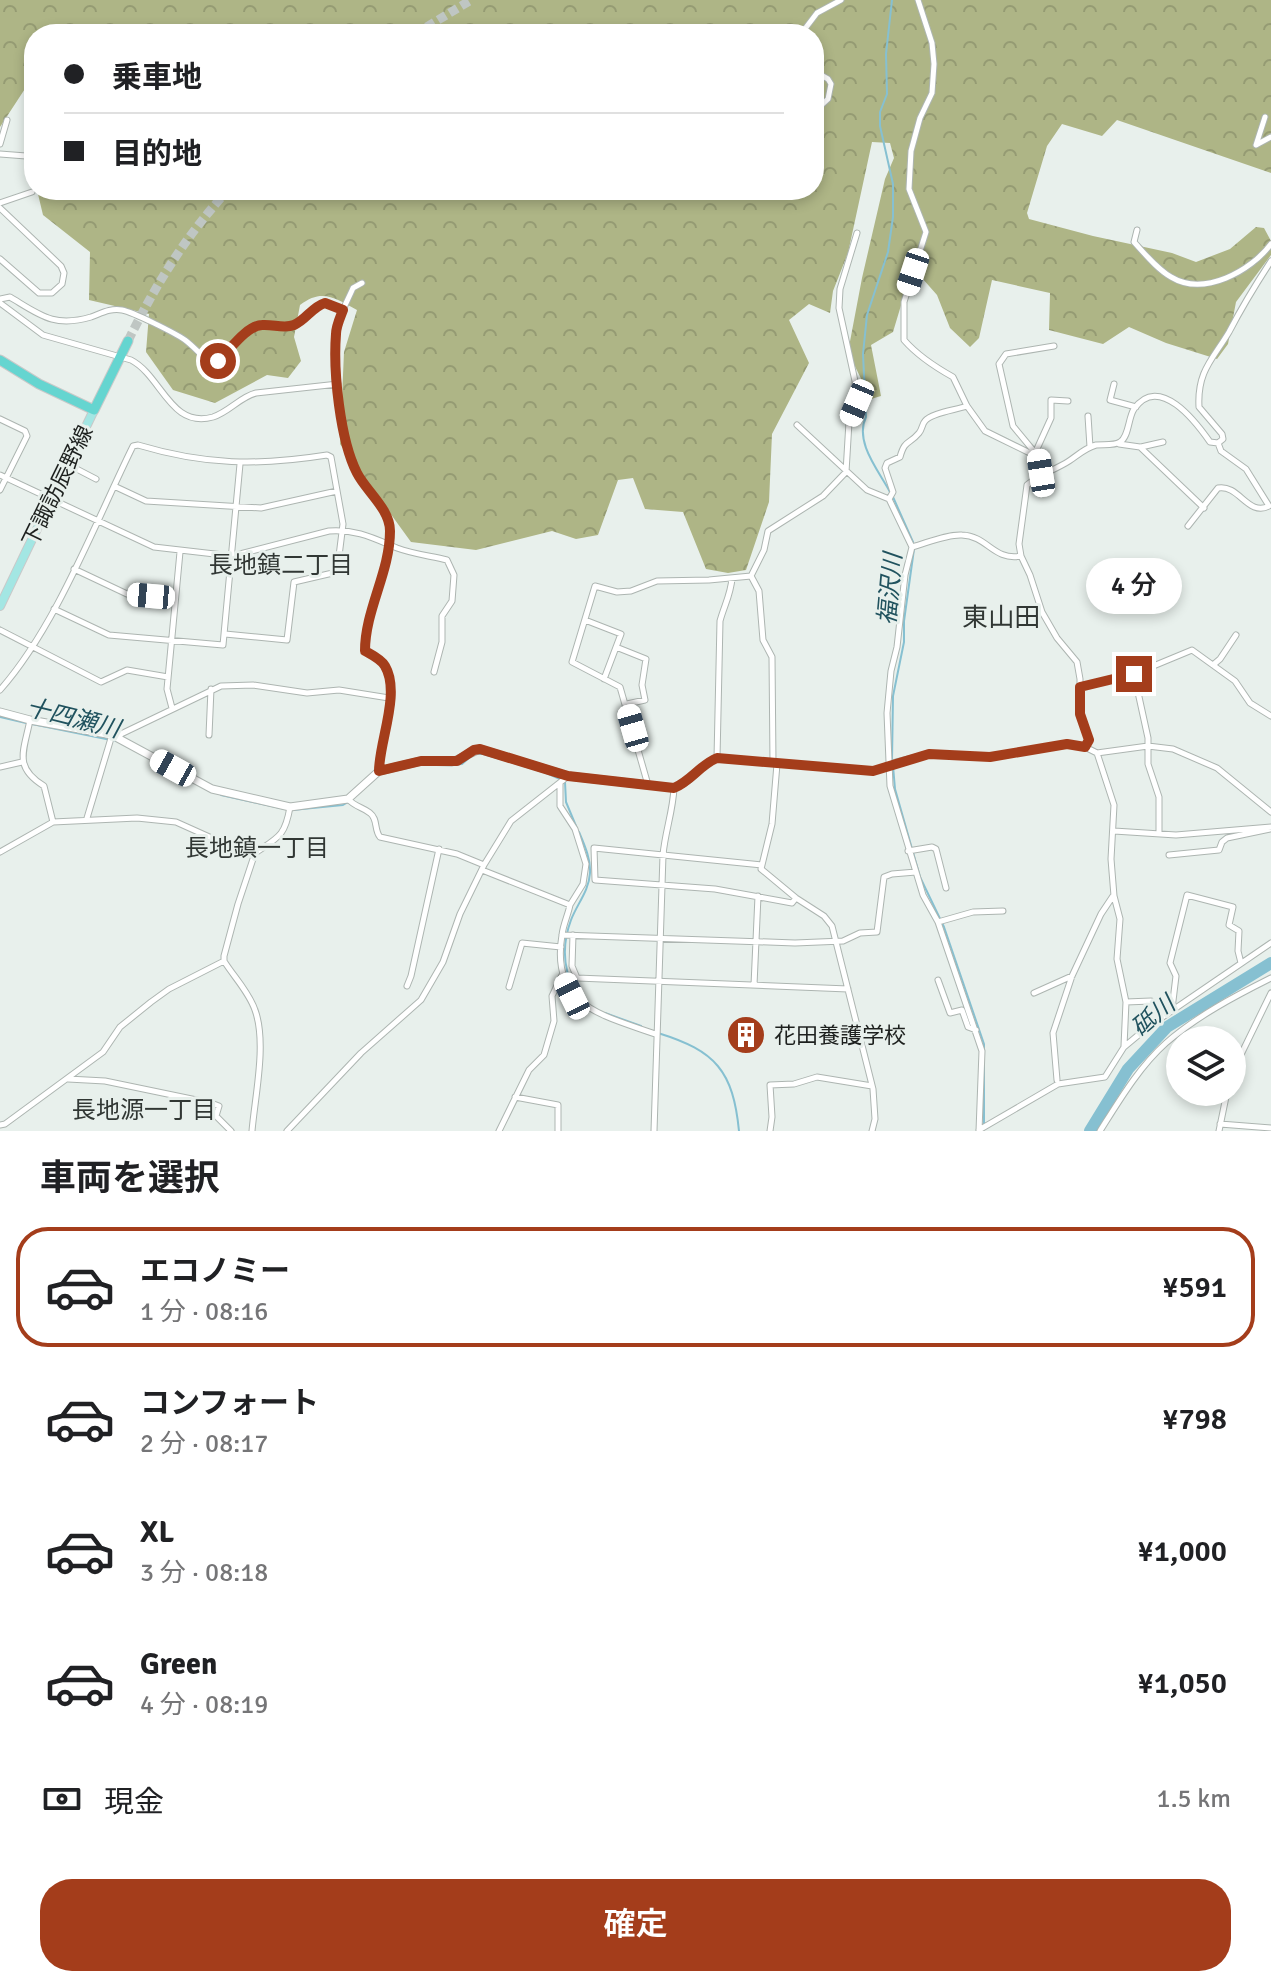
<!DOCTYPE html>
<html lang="ja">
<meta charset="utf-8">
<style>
:root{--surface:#fff;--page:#f6f6f6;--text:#202124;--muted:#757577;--line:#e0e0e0;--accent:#a43d1b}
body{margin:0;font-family:Signika,"Noto Sans JP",sans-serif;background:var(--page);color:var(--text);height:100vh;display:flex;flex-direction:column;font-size:30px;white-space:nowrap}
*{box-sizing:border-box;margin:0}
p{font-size:26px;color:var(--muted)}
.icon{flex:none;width:44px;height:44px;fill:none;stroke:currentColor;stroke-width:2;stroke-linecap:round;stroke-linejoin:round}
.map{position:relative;height:1131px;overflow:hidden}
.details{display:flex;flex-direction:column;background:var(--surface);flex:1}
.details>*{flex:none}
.top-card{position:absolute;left:24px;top:24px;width:800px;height:176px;border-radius:32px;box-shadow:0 4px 12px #0003;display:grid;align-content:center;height:176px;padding:0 40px;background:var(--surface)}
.controls{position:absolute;left:1166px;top:1026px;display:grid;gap:16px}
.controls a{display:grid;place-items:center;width:80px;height:80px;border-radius:50%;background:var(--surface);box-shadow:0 4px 12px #0003;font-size:40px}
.end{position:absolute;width:36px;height:36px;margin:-18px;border:10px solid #a43d1b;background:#fff;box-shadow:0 0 0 4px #fff}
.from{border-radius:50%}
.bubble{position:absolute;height:56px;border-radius:28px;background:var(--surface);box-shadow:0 4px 12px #0003;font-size:26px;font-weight:600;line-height:56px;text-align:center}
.car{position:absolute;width:24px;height:48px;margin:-24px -12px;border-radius:10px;box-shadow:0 0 6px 2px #0007;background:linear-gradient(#fff 24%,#345 0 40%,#fff 0 76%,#345 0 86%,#fff 0)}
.top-card b{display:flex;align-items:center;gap:28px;height:76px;font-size:30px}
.top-card b+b{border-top:2px solid var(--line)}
.top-card i{width:20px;height:20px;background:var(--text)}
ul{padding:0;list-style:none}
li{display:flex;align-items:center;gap:24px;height:120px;margin:0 16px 12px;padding:0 24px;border:4px solid transparent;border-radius:32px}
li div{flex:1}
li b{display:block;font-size:30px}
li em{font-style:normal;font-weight:600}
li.selected{border-color:var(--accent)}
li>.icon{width:72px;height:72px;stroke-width:1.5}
h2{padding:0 40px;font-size:36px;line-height:96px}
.pay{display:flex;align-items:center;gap:20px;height:88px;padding:0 40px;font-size:30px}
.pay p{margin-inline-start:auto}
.button{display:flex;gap:16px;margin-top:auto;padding:16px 40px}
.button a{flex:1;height:92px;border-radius:32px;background:var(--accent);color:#fff;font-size:32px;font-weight:600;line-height:92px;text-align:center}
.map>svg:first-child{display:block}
.forest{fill:url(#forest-crowns)}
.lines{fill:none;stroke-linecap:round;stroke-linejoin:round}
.stream{stroke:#86c0d1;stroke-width:2}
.river{stroke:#86c0d1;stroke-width:12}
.highway-tunnel{stroke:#bfc6c3;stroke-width:9;stroke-dasharray:9 4.5;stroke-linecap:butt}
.street-casing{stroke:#adb5b1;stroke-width:7}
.secondary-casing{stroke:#adb5b1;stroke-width:9}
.primary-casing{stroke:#c9c9c9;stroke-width:10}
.highway-casing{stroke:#c9c9c9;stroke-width:11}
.street{stroke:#fff;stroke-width:5}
.secondary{stroke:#fff;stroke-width:7}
.primary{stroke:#a3e6e3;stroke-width:8}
.highway{stroke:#65d5d0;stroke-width:9}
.route{stroke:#a43d1b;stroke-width:10}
.labels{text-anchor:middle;stroke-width:6;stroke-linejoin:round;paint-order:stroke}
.street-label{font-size:22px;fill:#1d201e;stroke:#e8f0ec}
.poi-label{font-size:22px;fill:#1d201e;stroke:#e8f0ec;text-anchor:start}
.neighbourhood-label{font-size:24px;fill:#313734;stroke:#e8f0ec}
.water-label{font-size:24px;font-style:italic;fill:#20525e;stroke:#e8f0ec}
.quarter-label{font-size:26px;fill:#313734;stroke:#e8f0ec}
</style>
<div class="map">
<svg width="1271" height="1131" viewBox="0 0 1271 1131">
<defs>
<pattern id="forest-crowns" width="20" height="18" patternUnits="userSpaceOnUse" patternTransform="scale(2)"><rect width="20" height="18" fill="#aeb586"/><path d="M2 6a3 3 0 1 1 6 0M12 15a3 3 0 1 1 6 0" fill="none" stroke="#959b73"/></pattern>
</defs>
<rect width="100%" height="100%" fill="#e8f0ec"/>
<path class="forest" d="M0 0H1271V173L1117 120 1102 136 1062 124 1047 146 1027 213 1029 219 1093 236 1172 253 1196 262 1230 249 1256 227 1264 228 1271 241V255L1236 302 1228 344 1217 359 1166 343 1129 327 1103 344 1049 330 1050 293 992 280 979 338 970 347 950 328 937 295 922 278 908 282 893 332 871 345 881 396 871 399 848 352 862 278 885 179 894 158 890 143 872 142 848 253 833 291 830 313 809 304 789 320 809 363 772 434 769 502 746 570 728 573 706 569 683 512 645 509 633 478 618 480 598 535 576 539 552 531 476 550 411 542 340 444 344 352 357 310C335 298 322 288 300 305L294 337 301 361 288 378 267 375 215 403 173 390 146 352 149 314 89 300 90 252 43 215 37 190H814V34H34V75L0 127Z"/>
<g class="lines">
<path class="stream" d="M890 492C879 471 854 442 866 417L863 354 867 315 888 252 893 217V184L880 126V112L887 94 886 54 892 0
M893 497 913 542
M0 717 26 723
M32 724 116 741
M475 754H483L504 760
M892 760 893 696 904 642V621L914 549
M450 765 462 764 469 758
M893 766 895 789 920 877 944 927 984 1044V1124
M544 772 560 779
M565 782 566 802 576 826
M221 795 285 809
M292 810 343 805 348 802
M575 992C563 969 562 944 571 920 577 904 589 891 590 873 591 859 584 844 579 832
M605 1013 641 1026
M658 1033C716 1051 733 1071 739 1131"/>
<path class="river" d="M1090 1131 1128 1069 1167 1027 1271 963"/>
<path class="highway-tunnel" d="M415 34 471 0
M128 341C156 284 185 237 228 190"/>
<g class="street-casing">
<path id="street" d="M918 0 932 43 934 64 932 93 920 118 911 151 909 189 926 232 904 302V340C918 356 935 367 953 377L967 406 985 431 1038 457 1041 473
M801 34 817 13 841 0
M814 71 828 79 831 84 828 99 814 112
M1265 117 1256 145 1271 137
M0 144 7 120
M0 154 26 156
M0 203 32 192
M0 208 61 266 64 273 62 284 52 293H39L0 259
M1137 230 1134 242C1145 254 1157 269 1171 277 1204 297 1251 271 1271 244
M362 283 353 288C347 302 337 319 336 334 333 372 340 439 357 473 366 491 390 510 390 531 390 572 365 610 365 651 372 655 381 659 385 666 401 693 378 742 379 771
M0 299 10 297C40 315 54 328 91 317 102 313 110 308 122 310 133 312 175 333 185 340 193 346 200 354 208 361H218C230 350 246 326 262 325 273 324 284 330 294 325 305 320 312 307 325 303L343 310
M0 303 43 335 131 360C162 376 170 429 213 417 229 412 240 397 256 393L338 384
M1114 384 1110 400 1136 407
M967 406C956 410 931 413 925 421 922 424 922 430 919 433 909 445 905 439 900 457L887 463 885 468 893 492 889 499 912 547 905 575 897 647 891 671 887 713 890 786 923 895 938 922 982 1051 979 1131
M1088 416 1090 447
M0 419 25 431 27 436 0 490
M797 425 867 490 889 499
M1218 443 1223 439 1222 434 1199 407C1197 371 1213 359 1229 332 1242 307 1256 284 1271 261
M1119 444 1140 447 1204 508
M1141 447 1163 442
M1036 451 1051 418V400L1068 401
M1037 455 1013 426 999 364 1006 354 1054 346
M69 465 96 479
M0 475 154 547 232 556 329 531C356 529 373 538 397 548 413 554 431 556 447 560L454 575 452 601 442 616V642L434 672
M114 486 146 501 261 508 337 491
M912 547C927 543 947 534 962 535 988 536 993 561 1021 556
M74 569 127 594 175 598
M751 576 709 580 657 581 631 591 617 592 595 586 572 662 620 687 648 785C656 785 666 789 674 788 690 785 701 765 717 758L873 771 896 762 929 754 990 757 1067 744 1085 747 1097 753 1148 746 1173 749 1217 768 1271 812
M751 576 764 550 768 531 823 496 846 472 849 422 857 403 855 381 839 308 840 289 857 233
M751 576 759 591 763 640 772 657 773 763
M54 609 109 635 223 645 240 464
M585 620 621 634 604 679
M0 630 101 682 127 670 168 677
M616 647 646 659 642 685 645 700 627 704
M1213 665 1220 659 1236 635
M1134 674 1148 738V764L1159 797V834
M1080 687 1134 674 1192 650 1235 681 1250 703 1271 716
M0 690C56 627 95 523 133 446L138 445C205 465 258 466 327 455L331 457 343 524 337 572 294 582 287 640 225 634
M172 708 167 689 180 552
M30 720C24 751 13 767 44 786L53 822
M209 735 211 689
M119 737 121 734 221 686 253 685 307 693 339 690 389 698
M1085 747 1089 740 1080 714V679L1077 662 1057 638 1042 612 1030 575 1021 556 1019 544 1027 485C1040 474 1055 470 1069 461 1078 455 1085 448 1096 445 1103 444 1114 446 1120 442 1129 437 1128 418 1134 409 1159 373 1196 422 1210 442L1218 443 1221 451 1246 469 1269 506C1248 517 1239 484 1218 488L1188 526
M1097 753 1114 805 1111 859 1114 896 1120 919 1117 959 1126 1002 1124 1046
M717 758 720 621C724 606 731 594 732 578
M777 764 772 824 761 869 796 898 824 916 832 926 873 1089 875 1119 872 1131
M0 767 22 762
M560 784V806L575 829 586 864 583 884 570 905
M348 799C355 807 363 807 370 813 378 819 374 830 380 837L457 854 484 865
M87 818 112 735
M1114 831 1176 835 1271 827
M908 851 932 847 936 849 946 888
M0 852 53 822 137 818 176 822 225 844 255 853
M1169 855 1219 850 1222 842 1227 838 1270 829
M762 865 594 848 595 880 715 889 792 903 796 898
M482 870 570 905C568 915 563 925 562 935 550 1006 602 1015 655 1034
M938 922 973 912 1003 911
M562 935 795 943 843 941 860 933 877 932 884 877 892 874 916 872
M573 935 572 966 577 978 848 989
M938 980 950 1013 962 1010 968 1027 976 1030
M754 985 758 896
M407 986 411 976 439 849
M509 987 522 943 561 947
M1034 993 1072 976
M1126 1002 1151 1001
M1172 1009 1176 976 1170 963 1187 895 1233 907 1229 925 1239 931 1238 951 1241 963
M1220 1039 1221 1040
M1232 1052 1239 1060
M1232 1073 1271 993
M68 1079 105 1081 211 1103 219 1106 216 1116 231 1131
M1057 1080 1053 1033 1072 976 1101 914 1113 896
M515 1097 558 1105V1131
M1220 1124 1271 1128
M0 1125 5 1124 103 1052 120 1027 151 1002 169 989 224 961
M979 1130 1058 1084 1105 1077 1124 1047 1148 1027 1271 943
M252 1131C255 1096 267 1043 255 1010 249 992 234 977 224 961V956L238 904 255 853C279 837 285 836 290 807
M287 1131 361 1053 421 1000 443 962 460 914 484 865 511 821 567 777
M499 1131 529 1070 544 1055 554 1021 552 996 562 975
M654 1131 663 855C665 832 673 811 674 788
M770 1131 772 1117 770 1085 794 1084 817 1077 872 1086
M1100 1131C1119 1101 1139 1067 1166 1043 1197 1016 1235 996 1271 978
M1219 1131 1227 1092"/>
</g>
<g class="secondary-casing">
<path id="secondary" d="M0 712 30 720 112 735 212 789 290 807 348 799 379 771 421 761 452 762 480 749 568 776 648 785"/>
</g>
<g class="primary-casing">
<path id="primary" d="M0 606 94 410"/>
</g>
<g class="highway-casing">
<path id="highway" d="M0 360 39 384 94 410 128 341"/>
</g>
<use href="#street" class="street"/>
<use href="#secondary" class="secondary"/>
<use href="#primary" class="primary"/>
<use href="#highway" class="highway"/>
</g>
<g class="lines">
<path class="route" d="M218 361C230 350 246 326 262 325 273 324 284 329 294 325 306 320 312 307 325 303L343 310C340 318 336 326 336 334 333 371 340 440 357 473 366 491 390 509 390 531 390 572 365 610 365 651 372 655 381 659 385 666 401 693 379 742 379 771L421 761H457L474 750 480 749 568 776 674 788C691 781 700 765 717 758L873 771 929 754 990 757 1067 744 1085 747 1089 740 1080 714V687L1134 674"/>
</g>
<defs>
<g id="building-disc" transform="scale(2)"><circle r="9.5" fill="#a43d1b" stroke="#e8f0ec"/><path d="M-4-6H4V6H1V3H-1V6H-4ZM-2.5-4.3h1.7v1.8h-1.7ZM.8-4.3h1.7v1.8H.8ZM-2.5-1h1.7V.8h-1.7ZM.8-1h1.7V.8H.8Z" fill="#fff"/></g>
</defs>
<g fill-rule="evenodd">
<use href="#building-disc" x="746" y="1035"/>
</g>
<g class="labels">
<g class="street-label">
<text transform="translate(57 486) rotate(-64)" y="8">下諏訪辰野線</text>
</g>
<g class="poi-label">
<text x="774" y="1043">花田養護学校</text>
</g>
<g class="neighbourhood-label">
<text x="281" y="573">長地鎮二丁目</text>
<text x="257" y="856">長地鎮一丁目</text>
<text x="144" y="1118">長地源一丁目</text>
</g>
<g class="water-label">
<text transform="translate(890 589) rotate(-85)" y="8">福沢川</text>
<text transform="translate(73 718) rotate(14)" y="8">十四瀬川</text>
<text transform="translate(1153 1016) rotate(-40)" y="8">砥川</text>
</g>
<g class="quarter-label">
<text x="1001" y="626">東山田</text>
</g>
</g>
</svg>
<div class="controls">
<a><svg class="icon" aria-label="layers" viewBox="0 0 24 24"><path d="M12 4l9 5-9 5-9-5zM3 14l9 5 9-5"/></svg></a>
</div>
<i class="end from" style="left:218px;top:361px"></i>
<i class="end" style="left:1134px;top:674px"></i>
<div class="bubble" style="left:1086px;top:558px;width:96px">4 分</div>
<i class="car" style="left:913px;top:272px;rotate:198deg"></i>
<i class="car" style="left:857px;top:403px;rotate:203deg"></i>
<i class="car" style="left:1041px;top:473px;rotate:351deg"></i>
<i class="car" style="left:151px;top:596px;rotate:275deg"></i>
<i class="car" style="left:633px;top:728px;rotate:344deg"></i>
<i class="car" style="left:173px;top:768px;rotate:299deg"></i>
<i class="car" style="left:572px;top:996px;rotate:334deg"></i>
<div class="top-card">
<b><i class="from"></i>乗車地</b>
<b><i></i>目的地</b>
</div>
</div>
<section class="details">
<h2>車両を選択</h2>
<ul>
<li class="selected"><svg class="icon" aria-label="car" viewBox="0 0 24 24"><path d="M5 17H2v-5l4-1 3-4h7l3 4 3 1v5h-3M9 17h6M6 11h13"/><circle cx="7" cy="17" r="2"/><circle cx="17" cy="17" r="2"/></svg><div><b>エコノミー</b><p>1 分 · 08:16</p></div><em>¥591</em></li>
<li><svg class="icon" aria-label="car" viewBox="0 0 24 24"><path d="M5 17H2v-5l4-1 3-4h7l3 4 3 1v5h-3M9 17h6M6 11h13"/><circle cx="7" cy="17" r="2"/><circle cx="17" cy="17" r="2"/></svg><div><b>コンフォート</b><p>2 分 · 08:17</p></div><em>¥798</em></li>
<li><svg class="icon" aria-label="car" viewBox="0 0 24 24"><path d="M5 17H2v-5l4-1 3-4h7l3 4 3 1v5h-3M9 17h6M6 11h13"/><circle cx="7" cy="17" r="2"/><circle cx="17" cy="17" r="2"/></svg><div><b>XL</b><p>3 分 · 08:18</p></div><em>¥1,000</em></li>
<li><svg class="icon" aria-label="car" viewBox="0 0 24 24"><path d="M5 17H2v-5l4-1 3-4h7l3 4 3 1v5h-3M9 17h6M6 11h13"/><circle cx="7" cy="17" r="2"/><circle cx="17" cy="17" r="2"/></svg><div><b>Green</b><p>4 分 · 08:19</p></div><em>¥1,050</em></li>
</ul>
<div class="pay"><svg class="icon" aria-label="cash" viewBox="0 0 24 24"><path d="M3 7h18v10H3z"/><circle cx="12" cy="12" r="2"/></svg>現金<p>1.5 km</p></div>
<div class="button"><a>確定</a></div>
</section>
